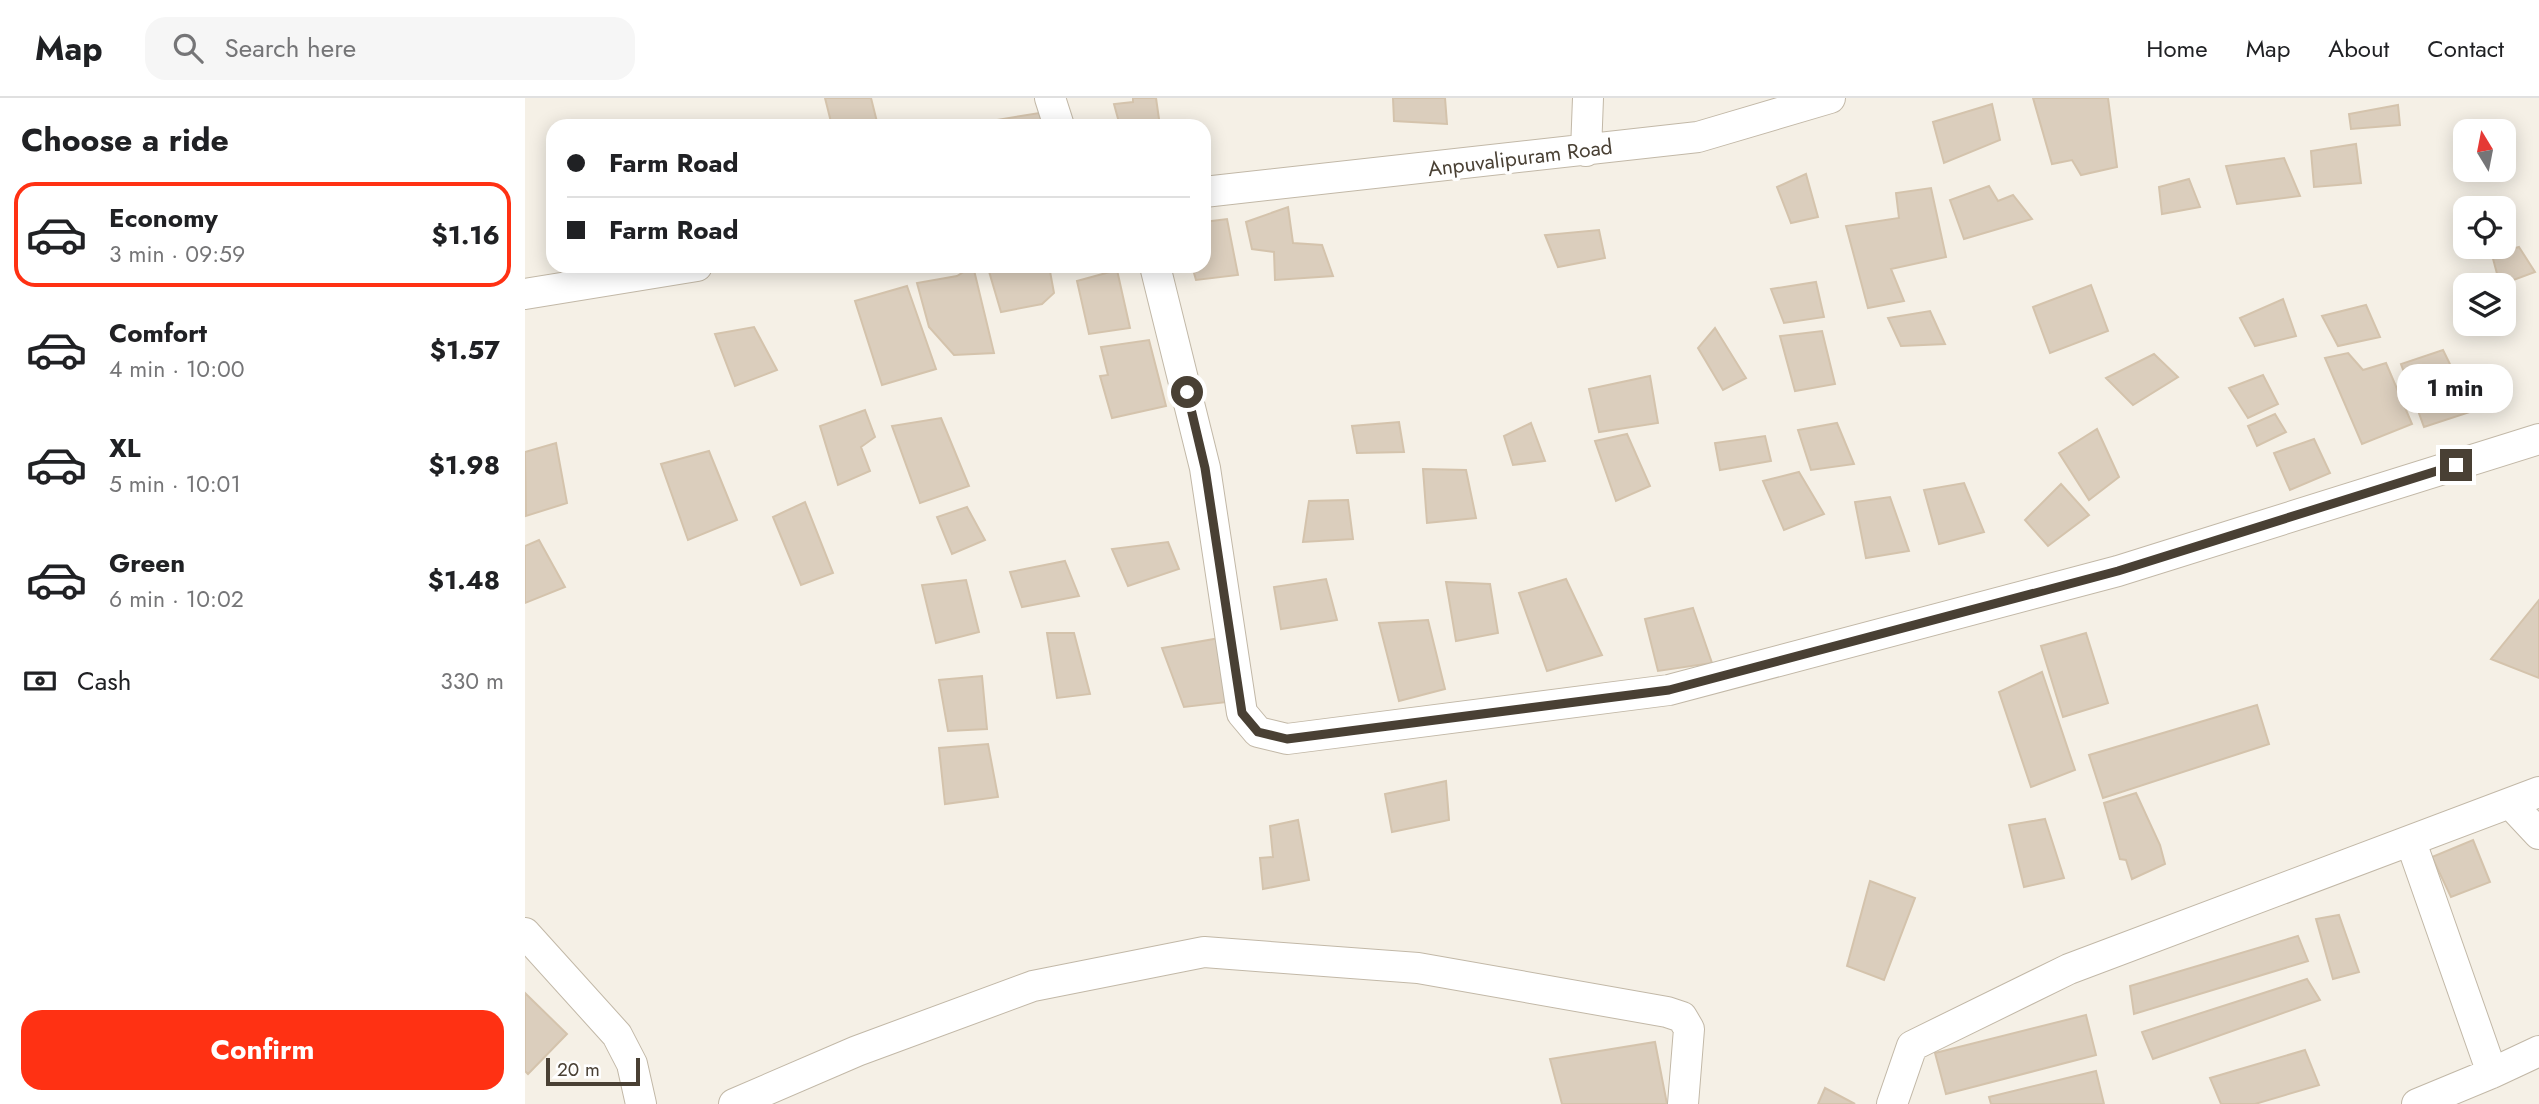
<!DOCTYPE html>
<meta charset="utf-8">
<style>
:root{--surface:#fff;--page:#f6f6f6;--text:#202124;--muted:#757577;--line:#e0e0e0;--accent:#ff3113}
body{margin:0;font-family:Jost,sans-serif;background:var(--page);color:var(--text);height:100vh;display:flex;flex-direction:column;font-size:26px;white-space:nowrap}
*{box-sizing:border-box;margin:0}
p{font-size:23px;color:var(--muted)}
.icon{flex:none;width:38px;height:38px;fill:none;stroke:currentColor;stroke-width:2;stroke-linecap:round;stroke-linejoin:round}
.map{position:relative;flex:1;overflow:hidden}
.side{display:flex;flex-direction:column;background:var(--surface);width:525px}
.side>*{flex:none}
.hud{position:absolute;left:21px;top:21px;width:665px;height:154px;border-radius:21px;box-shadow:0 4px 18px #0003;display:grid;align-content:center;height:154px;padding:0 21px;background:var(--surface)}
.needle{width:46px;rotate:350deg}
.tools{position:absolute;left:1928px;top:21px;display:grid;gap:14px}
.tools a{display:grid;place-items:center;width:63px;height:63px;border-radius:14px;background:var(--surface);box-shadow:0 4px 18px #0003;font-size:35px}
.scale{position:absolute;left:21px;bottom:18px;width:94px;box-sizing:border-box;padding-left:7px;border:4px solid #494034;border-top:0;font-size:19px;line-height:24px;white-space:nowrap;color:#494034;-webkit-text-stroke:5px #fff;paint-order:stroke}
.end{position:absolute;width:32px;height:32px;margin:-16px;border:9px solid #494034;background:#fff;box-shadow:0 0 0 4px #fff}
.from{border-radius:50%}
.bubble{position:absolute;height:49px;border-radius:21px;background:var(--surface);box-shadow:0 4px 18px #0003;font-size:23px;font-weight:700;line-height:49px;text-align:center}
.hud b{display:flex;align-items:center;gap:24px;height:66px;font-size:26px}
.hud b+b{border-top:2px solid var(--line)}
.hud i{width:18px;height:18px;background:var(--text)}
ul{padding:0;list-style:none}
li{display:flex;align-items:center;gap:21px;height:105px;margin:0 14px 10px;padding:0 7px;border:4px solid transparent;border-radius:21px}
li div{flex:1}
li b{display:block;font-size:26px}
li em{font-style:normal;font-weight:700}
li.on{border-color:var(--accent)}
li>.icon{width:63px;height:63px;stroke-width:1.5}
h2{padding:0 21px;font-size:32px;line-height:84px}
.pay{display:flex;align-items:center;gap:18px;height:77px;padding:0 21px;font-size:26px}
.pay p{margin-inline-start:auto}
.action{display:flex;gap:14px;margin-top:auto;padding:14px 21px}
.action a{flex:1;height:80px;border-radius:21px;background:var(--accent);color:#fff;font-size:28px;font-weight:700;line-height:80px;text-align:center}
header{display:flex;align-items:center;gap:42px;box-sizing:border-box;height:98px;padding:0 35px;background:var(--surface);border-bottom:2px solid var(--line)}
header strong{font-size:33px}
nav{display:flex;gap:38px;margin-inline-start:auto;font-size:24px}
.search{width:490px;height:63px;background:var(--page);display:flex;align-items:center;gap:18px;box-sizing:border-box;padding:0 24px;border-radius:21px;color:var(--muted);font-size:26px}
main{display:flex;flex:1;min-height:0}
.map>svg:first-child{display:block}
.building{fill:#dbcebd;stroke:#d4c3ac;stroke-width:2}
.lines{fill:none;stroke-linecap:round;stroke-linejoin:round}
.minor-casing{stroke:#c2b8a7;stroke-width:32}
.minor{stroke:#fff;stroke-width:30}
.route{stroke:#494034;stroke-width:9}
.labels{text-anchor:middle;stroke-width:7;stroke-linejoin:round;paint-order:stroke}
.street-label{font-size:21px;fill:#494034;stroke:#fff}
</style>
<header>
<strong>Map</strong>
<div class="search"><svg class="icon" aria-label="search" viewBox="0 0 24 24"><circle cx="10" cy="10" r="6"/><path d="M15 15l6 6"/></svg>Search here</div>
<nav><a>Home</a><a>Map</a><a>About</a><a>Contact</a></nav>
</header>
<main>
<section class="side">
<h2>Choose a ride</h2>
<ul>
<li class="on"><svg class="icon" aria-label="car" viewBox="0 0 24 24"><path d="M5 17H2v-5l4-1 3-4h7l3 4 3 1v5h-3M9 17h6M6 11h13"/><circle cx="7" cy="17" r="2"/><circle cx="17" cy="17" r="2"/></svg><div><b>Economy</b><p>3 min · 09:59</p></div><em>$1.16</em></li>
<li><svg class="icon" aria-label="car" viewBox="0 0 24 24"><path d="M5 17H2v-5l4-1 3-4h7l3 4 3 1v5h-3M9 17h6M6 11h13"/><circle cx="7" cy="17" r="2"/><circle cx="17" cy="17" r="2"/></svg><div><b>Comfort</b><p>4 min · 10:00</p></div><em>$1.57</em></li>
<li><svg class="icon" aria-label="car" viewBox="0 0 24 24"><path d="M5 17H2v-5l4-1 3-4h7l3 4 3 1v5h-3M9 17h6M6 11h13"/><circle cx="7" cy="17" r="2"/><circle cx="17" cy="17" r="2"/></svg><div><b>XL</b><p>5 min · 10:01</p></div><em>$1.98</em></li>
<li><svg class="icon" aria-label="car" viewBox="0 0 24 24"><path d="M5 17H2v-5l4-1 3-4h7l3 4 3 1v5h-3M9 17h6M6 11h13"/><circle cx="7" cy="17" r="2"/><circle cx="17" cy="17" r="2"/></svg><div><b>Green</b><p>6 min · 10:02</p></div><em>$1.48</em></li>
</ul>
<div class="pay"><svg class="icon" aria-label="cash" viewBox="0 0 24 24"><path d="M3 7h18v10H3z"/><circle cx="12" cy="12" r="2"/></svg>Cash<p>330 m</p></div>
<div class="action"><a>Confirm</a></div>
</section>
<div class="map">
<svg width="2014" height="1006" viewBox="0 0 2014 1006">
<rect width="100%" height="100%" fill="#f5f0e6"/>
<path class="building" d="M300 0H346L353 28H307Z
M608 0H631L635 28H595L589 6 608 4Z
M868 0H920L922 26 869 23Z
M1508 0H1583L1592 69 1556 77 1547 62 1527 66Z
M1467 6 1475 42 1419 65 1408 24Z
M1873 7 1875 27 1826 31 1824 16Z
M514 15 519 28 442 27Z
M1831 46 1836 85 1789 89 1786 53Z
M1759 60 1775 98 1712 106 1701 68Z
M1281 76 1293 119 1266 125 1252 89Z
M1664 81 1675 109 1637 116 1634 89Z
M1464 88 1473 103 1488 97 1507 121 1439 141 1425 102Z
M1406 90 1421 159 1366 171 1379 203 1343 210 1321 128 1374 120 1371 95Z
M763 109 768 145 797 147 808 178 750 182 749 154 727 151 721 124Z
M702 121 713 177 671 182 667 168H679V124Z
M1074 132 1080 160 1033 169 1020 137Z
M1994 149 2010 174 1975 187 1967 157Z
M448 168 469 255 429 257 404 229 392 185 432 178Z
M475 168H524L529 195 517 206 476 214 463 170Z
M592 172 605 230 564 236 552 183Z
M1291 184 1299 219 1259 225 1246 191Z
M1566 187 1583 233 1525 255 1508 209Z
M382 188 411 271 357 287 330 203Z
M1758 201 1771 238 1730 248 1715 220Z
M1841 207 1855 239 1813 248 1797 218Z
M1405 213 1420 246 1376 248 1363 220Z
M229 229 252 272 210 288 190 236Z
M1190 230 1221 280 1198 292 1173 250Z
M1297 233 1310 286 1270 293 1255 238Z
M624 242 641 308 587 320 575 278 583 277 576 249Z
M1918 252 1948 313 1899 329 1876 266Z
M1823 255 1838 272 1861 265 1887 326 1837 346 1800 260Z
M1629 256 1653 279 1608 307 1581 280Z
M1738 277 1753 306 1723 320 1704 290Z
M1125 278 1133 325 1074 334 1064 291Z
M340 312 350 339 336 349 345 373 313 387 295 328Z
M1750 316 1761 334 1732 348 1723 328Z
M416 320 444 388 395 405 367 328Z
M874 324 879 354 832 355 827 328Z
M1006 325 1020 363 988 367 979 338Z
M1312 325 1329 366 1286 372 1273 332Z
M1572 331 1594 379 1564 402 1534 355Z
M1102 336 1125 388 1091 403 1070 343Z
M1240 338 1246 363 1195 372 1190 345Z
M1789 341 1805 375 1765 392 1749 355Z
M31 345 42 405 1 418 0 354Z
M184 353 212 422 163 442 136 366Z
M898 371 941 372 951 420 902 425Z
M1274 374 1299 416 1259 432 1238 383Z
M1439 385 1459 434 1414 446 1399 392Z
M1536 386 1564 417 1523 448 1500 422Z
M1365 399 1384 453 1341 460 1330 404Z
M823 402 828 441 778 444 784 403Z
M280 404 308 475 276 487 248 419Z
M442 409 460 442 427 456 412 419Z
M14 442 40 489 0 505V448Z
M643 444 654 471 603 488 587 451Z
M540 463 554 498 497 509 485 474Z
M801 481 812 522 756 531 749 489Z
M1041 481 1077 557 1022 573 994 495Z
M441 482 454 534 411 545 397 487Z
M921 484 965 486 973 535 931 543Z
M2014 502V580L1966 561Z
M1168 510 1187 565 1133 573 1120 521Z
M903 522 920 591 874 603 854 525Z
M522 535H549L565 596 532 600Z
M1561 535 1583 605 1538 619 1516 548Z
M695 540 711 603 659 609 637 550Z
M1517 574 1550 672 1506 689 1474 594Z
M457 578 462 631 423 633 414 582Z
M1732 607 1744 646 1578 700 1564 657Z
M463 646 473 699 420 706 414 650Z
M921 683 924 722 867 734 860 696Z
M1611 695 1635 747 1640 766 1607 781 1601 762 1595 761 1579 705Z
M1520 721 1539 780 1499 789 1484 727Z
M773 722 784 782 738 791 735 760 748 759 745 728Z
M1948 742 1965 784 1926 799 1907 759Z
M1345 783 1390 800 1359 882 1322 868Z
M1814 817 1834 874 1808 881 1791 821Z
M1773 838 1783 863 1609 916 1605 888Z
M1782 881 1795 902 1628 961 1617 934Z
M0 895 42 936 3 976 0 973Z
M1561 917 1571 957 1421 996 1410 955Z
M1130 944 1142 1006H1037L1025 961Z
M1780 952 1794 987 1730 1006H1696L1685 980Z
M1571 973 1579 1006H1466L1464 999Z
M1300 990 1330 1006H1293Z"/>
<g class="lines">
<g class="minor-casing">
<path id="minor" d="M525 0 534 28
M1061 53 1063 0
M679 94 1173 39 1305 0
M630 168 680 370 717 615 733 634 762 641 1144 592 1593 473 2014 341
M0 196 172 168
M1985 705 2014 736
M1886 744 1967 975 2014 953
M0 835 92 937 107 966 116 1006
M209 1006 332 953 508 888 679 854 893 870 1142 914 1157 919 1164 931 1158 1006
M1367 1006 1387 948 1544 871 2014 694
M1892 1006 1967 975"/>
</g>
<use href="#minor" class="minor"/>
</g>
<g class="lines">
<path class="route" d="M662 294 680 370 717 615 733 634 762 641 1144 592 1593 473 1931 367"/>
</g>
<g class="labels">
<g class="street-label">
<text transform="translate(995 60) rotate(-7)" y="7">Anpuvalipuram Road</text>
</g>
</g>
</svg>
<div class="tools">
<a><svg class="needle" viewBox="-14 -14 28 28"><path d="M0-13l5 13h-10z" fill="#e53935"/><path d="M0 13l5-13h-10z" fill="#757577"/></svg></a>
<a><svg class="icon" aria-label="locate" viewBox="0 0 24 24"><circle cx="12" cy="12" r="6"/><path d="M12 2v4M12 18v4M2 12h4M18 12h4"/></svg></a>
<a><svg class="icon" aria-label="layers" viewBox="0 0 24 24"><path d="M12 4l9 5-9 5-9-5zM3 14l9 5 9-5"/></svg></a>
</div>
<div class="scale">20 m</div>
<i class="end from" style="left:662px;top:294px"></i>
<i class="end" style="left:1931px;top:367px"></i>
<div class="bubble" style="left:1872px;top:266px;width:116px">1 min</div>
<div class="hud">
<b><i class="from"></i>Farm Road</b>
<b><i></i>Farm Road</b>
</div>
</div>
</main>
